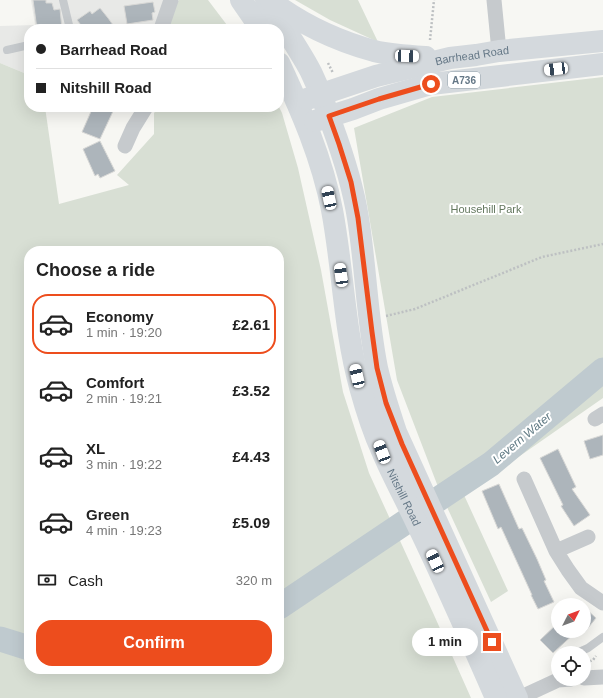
<!DOCTYPE html>
<meta charset="utf-8">
<style>
:root{--surface:#fff;--page:#f6f6f6;--text:#222;--muted:#767676;--line:#e0e0e0;--accent:#ed4d1d}
body{margin:0;font-family:Arial,sans-serif;background:var(--page);color:var(--text);height:100vh;display:flex;flex-direction:column;font-size:15px;white-space:nowrap}
*{box-sizing:border-box;margin:0}
p{font-size:13px;color:var(--muted)}
.icon{flex:none;width:22px;height:22px;fill:none;stroke:currentColor;stroke-width:2;stroke-linecap:round;stroke-linejoin:round}
.map{position:relative;flex:1;overflow:hidden}
.side{position:absolute;left:24px;top:246px;width:260px;height:428px;display:flex;flex-direction:column;background:var(--surface);border-radius:16px;box-shadow:0 4px 16px #0002}
.side>*{flex:none}
.guide{position:absolute;left:24px;top:24px;width:260px;height:88px;border-radius:16px;box-shadow:0 4px 16px #0002;display:grid;align-content:center;height:88px;padding:0 12px;background:var(--surface)}
.needle{width:26px;rotate:48deg}
.controls{position:absolute;left:551px;top:598px;display:grid;gap:8px}
.controls a{display:grid;place-items:center;width:40px;height:40px;border-radius:50%;background:var(--surface);box-shadow:0 4px 16px #0002;font-size:20px}
.end{position:absolute;width:18px;height:18px;margin:-9px;border:5px solid #ed4d1d;background:#fff;box-shadow:0 0 0 2px #fff}
.from{border-radius:50%}
.bubble{position:absolute;height:28px;border-radius:14px;background:var(--surface);box-shadow:0 4px 16px #0002;font-size:13px;font-weight:700;line-height:28px;text-align:center}
.car{position:absolute;width:12px;height:24px;margin:-12px -6px;border-radius:5px;box-shadow:0 0 3px 1px #0007;background:linear-gradient(#fff 24%,#345 0 40%,#fff 0 76%,#345 0 86%,#fff 0)}
.guide b{display:flex;align-items:center;gap:14px;height:38px;font-size:15px}
.guide b+b{border-top:1px solid var(--line)}
.guide i{width:10px;height:10px;background:var(--text)}
ul{padding:0;list-style:none}
li{display:flex;align-items:center;gap:12px;height:60px;margin:0 8px 6px;padding:0 4px;border:2px solid transparent;border-radius:16px}
li div{flex:1}
li b{display:block;font-size:15px}
li em{font-style:normal;font-weight:700}
li.current{border-color:var(--accent)}
li>.icon{width:36px;height:36px;stroke-width:1.5}
h2{padding:0 12px;font-size:18px;line-height:48px}
.pay{display:flex;align-items:center;gap:10px;height:44px;padding:0 12px;font-size:15px}
.pay p{margin-inline-start:auto}
.action{display:flex;gap:8px;margin-top:auto;padding:8px 12px}
.action a{flex:1;height:46px;border-radius:16px;background:var(--accent);color:#fff;font-size:16px;font-weight:700;line-height:46px;text-align:center}
.map>svg:first-child{display:block}
.built{fill:#e8e9e7}
.green{fill:#d8dfd4;fill-rule:evenodd}
.lines{fill:none;stroke-linecap:round;stroke-linejoin:round}
.river{stroke:#bfcacf;stroke-width:25}
.building{fill:#adb5bb;stroke:#d8d8d6}
.path{stroke:#bdc0c2;stroke-width:2.5;stroke-dasharray:2 2;stroke-linecap:butt}
.service{stroke:#c6cacd;stroke-width:8}
.minor{stroke:#c6cacd;stroke-width:15}
.primary{stroke:#d4d9dd;stroke-width:22}
.route{stroke:#ed4d1d;stroke-width:5}
.labels{text-anchor:middle;stroke-width:4;stroke-linejoin:round;paint-order:stroke}
.shield{fill:#fff;stroke:#92a0aa;stroke-width:1}
.shield-label{font-size:10px;font-weight:bold;fill:#647786}
.street-label{font-size:11px;fill:#647786;stroke:#fff}
.park-label{font-size:11px;fill:#64785f;stroke:#fff}
.water-label{font-size:12px;font-style:italic;fill:#5f7983;stroke:#fff}
</style>
<div class="map">
<svg width="603" height="698" viewBox="0 0 603 698">
<rect width="100%" height="100%" fill="#f7f7f3"/>
<path class="built" d="M31 0H166L156 27 150 29H29V75L0 63V26L35 25Z"/>
<path class="green" d="M179 0H208L230 29H169L172 9Z
M295 0H358L378 42 330 20Z
M0 63 29 75V107H45L59 204 129 185 117 175 154 134V113L159 107H279L282 113 298 168 321 270 343 392 369 473 434 615 471 698H0ZM29 251H279V669H29Z
M603 77V398L464 495 508 591 491 602 440 492 397 380 354 128 432 97Z"/>
<g class="lines">
<path class="river" d="M437 500 491 464 603 370
M279 607 407 521
M0 639 29 648"/>
</g>
<path class="building" d="M33 0H46V3H52L54 10 60 9 62 29H37Z
M153 2 155 12 152 13 153 20 127 24 124 6Z
M100 8 108 18 116 29H84L77 20 90 11 92 14Z
M93 107H115L100 139 82 132Z
M100 141 115 171 100 178 98 174 95 176 83 149Z
M603 435V455L590 459 584 441Z
M558 449 576 487 572 489 590 515 574 526 561 506 563 505 540 458Z
M499 484 519 529 522 528 537 559 546 580 544 581 554 602 538 609 531 595H532L501 527 498 529 482 491Z
M584 607 596 618 584 633Z
M558 623V631H577L553 653 540 640Z"/>
<g class="lines">
<path class="path" d="M430 40 434 0
M328 63 333 73
M386 316 415 309 542 257 603 244
M586 663 593 660 596 656"/>
<path class="service" d="M63 0 70 29
M7 50 29 45
M577 653 588 648 603 637"/>
<path class="minor" d="M494 0 499 51
M161 29 171 0
M125 146 133 128 146 107
M595 419 603 414
M524 479 556 551 568 570 581 588 603 603
M556 551 588 537
M584 678 603 677
M519 698 558 680 571 679"/>
<g class="primary">
<path d="M241 0 261 29"/>
<path d="M266 0C281 24 298 47 311 72 319 89 326 107 332 125 343 155 353 186 358 218 366 268 367 319 377 368 382 390 389 411 396 432L517 698"/>
<path d="M271 1C301 24 338 41 374 51 391 55 409 56 426 57"/>
<path id="s1" d="M279 63C301 110 322 158 332 210 343 268 344 329 360 387 366 409 373 431 382 451 393 477 407 502 419 528 446 584 471 641 496 698"/>
<path id="s2" d="M307 99 376 76 450 58 476 55 499 51 603 41"/>
<path d="M315 121 353 109 379 99 431 84 603 64"/>
</g>
</g>
<g class="lines">
<path class="route" d="M431 84 379 99 329 116 339 144 351 182 358 218 372 332 377 368 386 403 402 444 492 642"/>
</g>
<g class="labels">
<rect class="shield" x="448" y="72" width="32" height="16" rx="3"/>
<g class="shield-label">
<text x="464" y="84">A736</text>
</g>
<g class="street-label">
<text dy="4" stroke="none"><textPath href="#s2" startOffset="171">Barrhead Road</textPath></text>
<text dy="4" stroke="none"><textPath href="#s1" startOffset="455">Nitshill Road</textPath></text>
</g>
<g class="park-label">
<text x="486" y="213">Househill Park</text>
</g>
<g class="water-label">
<text transform="translate(522 438) rotate(-40)" y="4">Levern Water</text>
</g>
</g>
</svg>
<div class="controls">
<a><svg class="needle" viewBox="-14 -14 28 28"><path d="M0-13l5 13h-10z" fill="#e53935"/><path d="M0 13l5-13h-10z" fill="#767676"/></svg></a>
<a><svg class="icon" aria-label="locate" viewBox="0 0 24 24"><circle cx="12" cy="12" r="6"/><path d="M12 2v4M12 18v4M2 12h4M18 12h4"/></svg></a>
</div>
<i class="end from" style="left:431px;top:84px"></i>
<i class="end" style="left:492px;top:642px"></i>
<div class="bubble" style="left:412px;top:628px;width:66px">1 min</div>
<i class="car" style="left:407px;top:56px;rotate:92deg"></i>
<i class="car" style="left:556px;top:69px;rotate:263deg"></i>
<i class="car" style="left:329px;top:198px;rotate:348deg"></i>
<i class="car" style="left:341px;top:275px;rotate:352deg"></i>
<i class="car" style="left:357px;top:376px;rotate:347deg"></i>
<i class="car" style="left:382px;top:452px;rotate:339deg"></i>
<i class="car" style="left:435px;top:561px;rotate:335deg"></i>
<div class="guide">
<b><i class="from"></i>Barrhead Road</b>
<b><i></i>Nitshill Road</b>
</div>
<section class="side">
<h2>Choose a ride</h2>
<ul>
<li class="current"><svg class="icon" aria-label="car" viewBox="0 0 24 24"><path d="M5 17H2v-5l4-1 3-4h7l3 4 3 1v5h-3M9 17h6M6 11h13"/><circle cx="7" cy="17" r="2"/><circle cx="17" cy="17" r="2"/></svg><div><b>Economy</b><p>1 min · 19:20</p></div><em>£2.61</em></li>
<li><svg class="icon" aria-label="car" viewBox="0 0 24 24"><path d="M5 17H2v-5l4-1 3-4h7l3 4 3 1v5h-3M9 17h6M6 11h13"/><circle cx="7" cy="17" r="2"/><circle cx="17" cy="17" r="2"/></svg><div><b>Comfort</b><p>2 min · 19:21</p></div><em>£3.52</em></li>
<li><svg class="icon" aria-label="car" viewBox="0 0 24 24"><path d="M5 17H2v-5l4-1 3-4h7l3 4 3 1v5h-3M9 17h6M6 11h13"/><circle cx="7" cy="17" r="2"/><circle cx="17" cy="17" r="2"/></svg><div><b>XL</b><p>3 min · 19:22</p></div><em>£4.43</em></li>
<li><svg class="icon" aria-label="car" viewBox="0 0 24 24"><path d="M5 17H2v-5l4-1 3-4h7l3 4 3 1v5h-3M9 17h6M6 11h13"/><circle cx="7" cy="17" r="2"/><circle cx="17" cy="17" r="2"/></svg><div><b>Green</b><p>4 min · 19:23</p></div><em>£5.09</em></li>
</ul>
<div class="pay"><svg class="icon" aria-label="cash" viewBox="0 0 24 24"><path d="M3 7h18v10H3z"/><circle cx="12" cy="12" r="2"/></svg>Cash<p>320 m</p></div>
<div class="action"><a>Confirm</a></div>
</section>
</div>
